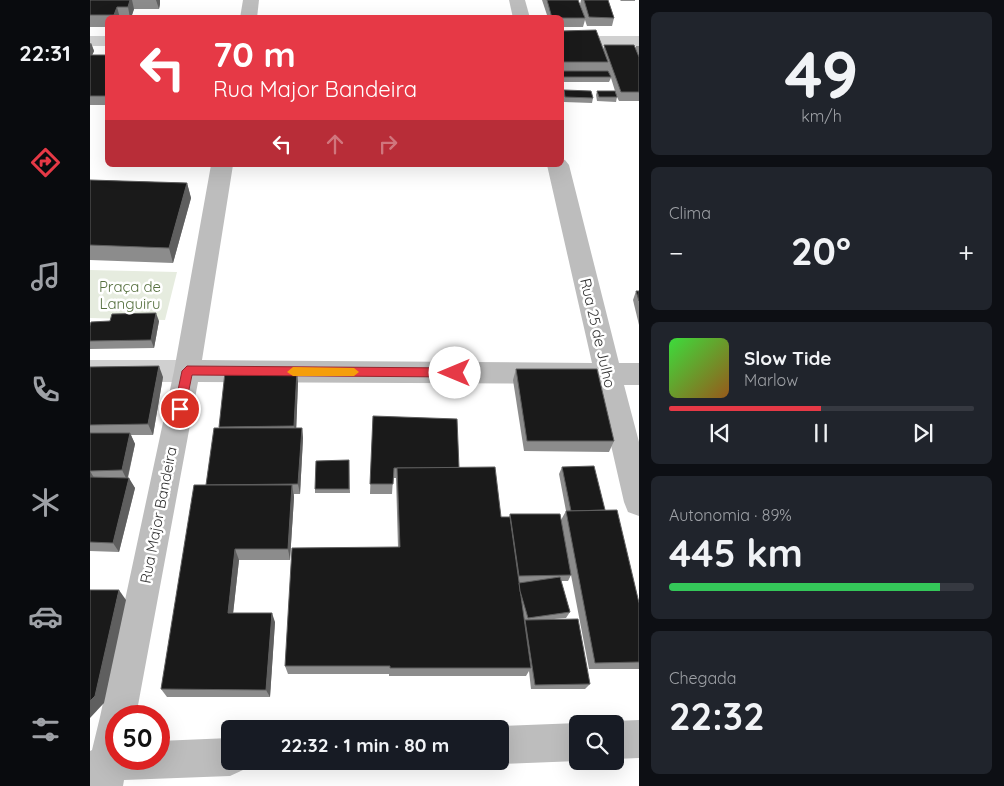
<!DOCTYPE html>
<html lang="pt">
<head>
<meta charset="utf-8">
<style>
	:root { --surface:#171b24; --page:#20242c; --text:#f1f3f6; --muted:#9ea1a6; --line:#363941; --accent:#e63946 }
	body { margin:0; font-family:Quicksand,sans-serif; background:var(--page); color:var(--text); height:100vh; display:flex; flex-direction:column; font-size:19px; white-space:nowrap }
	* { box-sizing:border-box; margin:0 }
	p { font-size:16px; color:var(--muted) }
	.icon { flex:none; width:28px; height:28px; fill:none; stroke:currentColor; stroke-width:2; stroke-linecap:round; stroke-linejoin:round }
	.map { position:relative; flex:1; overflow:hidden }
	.sheet { display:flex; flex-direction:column; gap:12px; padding:12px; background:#0d0f14; width:365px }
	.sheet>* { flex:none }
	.guide { position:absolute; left:15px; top:15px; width:459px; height:152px; border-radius:8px; box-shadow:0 5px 20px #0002; background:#e63946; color:#fff; overflow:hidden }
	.controls { position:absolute; left:479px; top:715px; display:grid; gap:10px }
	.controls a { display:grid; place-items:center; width:55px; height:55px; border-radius:8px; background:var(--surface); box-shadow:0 5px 20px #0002; font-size:25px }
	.speed { position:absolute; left:15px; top:705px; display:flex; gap:10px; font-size:25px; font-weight:700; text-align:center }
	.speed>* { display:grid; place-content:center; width:65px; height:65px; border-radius:50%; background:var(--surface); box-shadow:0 5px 20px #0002; line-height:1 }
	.speed .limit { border:8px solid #d22; background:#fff; color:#111 }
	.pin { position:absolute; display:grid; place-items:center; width:42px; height:42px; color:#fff; margin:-21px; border:2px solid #fff; border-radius:50%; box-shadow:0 1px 5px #0007 }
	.me { position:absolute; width:55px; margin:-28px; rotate:270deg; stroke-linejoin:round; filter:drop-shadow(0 0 4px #0008) }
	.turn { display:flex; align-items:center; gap:18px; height:105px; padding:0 25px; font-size:22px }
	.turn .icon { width:65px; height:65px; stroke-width:2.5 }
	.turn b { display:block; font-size:35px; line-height:42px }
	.lanes { display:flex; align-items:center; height:48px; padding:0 25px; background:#0003; justify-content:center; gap:25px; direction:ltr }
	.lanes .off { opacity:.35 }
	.big { font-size:38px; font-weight:800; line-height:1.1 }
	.sheet .card { flex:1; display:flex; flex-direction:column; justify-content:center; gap:8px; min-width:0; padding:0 18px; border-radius:8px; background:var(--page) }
	.sheet .dial { align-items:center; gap:0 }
	.dial b { font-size:65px; line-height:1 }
	.song { display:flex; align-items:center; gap:15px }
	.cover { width:60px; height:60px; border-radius:8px; background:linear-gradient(135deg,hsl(120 70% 55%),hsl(30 70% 35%)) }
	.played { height:5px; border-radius:2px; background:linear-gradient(90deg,var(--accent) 50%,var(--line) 50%) }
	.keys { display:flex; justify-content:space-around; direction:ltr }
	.heat { display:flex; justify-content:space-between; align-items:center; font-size:28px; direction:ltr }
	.charge { height:8px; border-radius:4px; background:linear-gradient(90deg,#34c759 89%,var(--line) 0) }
	.trip { position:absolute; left:131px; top:720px; width:288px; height:50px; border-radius:8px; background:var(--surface); box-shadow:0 5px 20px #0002; font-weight:800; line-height:50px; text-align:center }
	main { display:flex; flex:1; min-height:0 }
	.menu { display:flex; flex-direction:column; width:90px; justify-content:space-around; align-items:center; background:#090b0e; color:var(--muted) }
	.menu .icon { width:35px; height:35px }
	.menu .selected { color:var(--accent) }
	.menu b { font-size:22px; color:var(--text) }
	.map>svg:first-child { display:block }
	.green { fill:#e6ecdf }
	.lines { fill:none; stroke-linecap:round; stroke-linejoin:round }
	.minor { fill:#d0d0d0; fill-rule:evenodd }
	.secondary { fill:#bdbdbd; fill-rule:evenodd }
	.wall { fill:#8c8c8c }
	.shaded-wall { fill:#5f5f5f }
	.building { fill:#1a1a1a; stroke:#5f5f5f }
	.route { fill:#e63946; stroke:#96252e }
	.slow { fill:#f59e0b }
	.labels { text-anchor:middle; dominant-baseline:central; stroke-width:5; stroke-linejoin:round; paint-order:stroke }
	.park-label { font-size:15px; fill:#56703f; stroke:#fff }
	.street-label { font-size:15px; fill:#333; stroke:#fff }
</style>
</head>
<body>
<main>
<nav class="menu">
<b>22:31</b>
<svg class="icon selected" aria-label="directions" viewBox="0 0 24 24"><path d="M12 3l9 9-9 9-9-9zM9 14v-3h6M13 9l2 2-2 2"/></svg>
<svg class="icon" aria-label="music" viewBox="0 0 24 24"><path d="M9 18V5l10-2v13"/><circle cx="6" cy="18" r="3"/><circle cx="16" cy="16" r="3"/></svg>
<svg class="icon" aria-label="phone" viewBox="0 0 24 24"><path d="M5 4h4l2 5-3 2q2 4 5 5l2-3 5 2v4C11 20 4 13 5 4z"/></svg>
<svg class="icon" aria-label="climate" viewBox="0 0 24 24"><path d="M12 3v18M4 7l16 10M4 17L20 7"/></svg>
<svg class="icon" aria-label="car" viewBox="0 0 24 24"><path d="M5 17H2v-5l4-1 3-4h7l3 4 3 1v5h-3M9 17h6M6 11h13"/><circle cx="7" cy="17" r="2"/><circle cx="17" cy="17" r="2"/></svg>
<svg class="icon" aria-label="filters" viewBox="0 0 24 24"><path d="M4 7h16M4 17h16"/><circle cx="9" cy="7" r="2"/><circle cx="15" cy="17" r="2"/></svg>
</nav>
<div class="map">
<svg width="549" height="786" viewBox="0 0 549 786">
	<rect width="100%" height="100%" fill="#fff"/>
	<polygon class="green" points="0,270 87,272 75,320 0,318"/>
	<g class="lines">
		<g class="minor">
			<rect x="0" y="36" width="18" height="10"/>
			<rect x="471" y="36" width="78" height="10"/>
			<polygon points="0,360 97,360 107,363 110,371 107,379 97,382 0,382"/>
		</g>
		<g class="secondary">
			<polygon points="153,0 169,0 167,18 150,18"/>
			<polygon points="419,0 435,0 440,18 423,18"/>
			<polygon points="471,159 475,160 479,165 529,363 549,363 549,385 534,385 549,442 549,516 538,512 534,502 507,384 108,382 46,716 26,716 26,759 69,759 69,741 140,738 140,761 157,761 153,770 140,776 34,780 33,786 0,786 0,751 2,750 10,717 84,371 121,165 143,165 112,360 502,363 457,165 471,165"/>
			<polygon points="549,720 549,758 525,759 525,724 519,724 525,721"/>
			<polygon points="488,723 488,761 410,764 404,761 410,761 410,729 404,729 410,726"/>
		</g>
	</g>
	<g class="wall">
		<polygon points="0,0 70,0 70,4 69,9 44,9 41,18 18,18 18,27 0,27"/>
		<polygon points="452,0 488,0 492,10 490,4 491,0 518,0 524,18 522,26 497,26 495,20 493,27 471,27 471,18 458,18"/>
		<polygon points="530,0 545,0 545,1 531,1"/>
		<polygon points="471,31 513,50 514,45 545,49 546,46 549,46 549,101 529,101 526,95 527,97 526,102 507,101 506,95 507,91 525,91 521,78 519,82 471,82"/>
		<polygon points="0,43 1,43 4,51 2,55 18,55 18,105 0,105"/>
		<polygon points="474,90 503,98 502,103 474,102 473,94"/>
		<polygon points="0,180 97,183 101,198 83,263 0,260"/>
		<polygon points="546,291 549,291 549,325 543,300"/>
		<polygon points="69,321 64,348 0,349 0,326"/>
		<polygon points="0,367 73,377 63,435 41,435 45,444 38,478 45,488 29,552 0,551"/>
		<polygon points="426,369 524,441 519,452 434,451 423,380"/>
		<polygon points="208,382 206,428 212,428 213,438 210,494 204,494 204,497 200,560 149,560 143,613 185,622 180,697 77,697 71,689 129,427"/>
		<polygon points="283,416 369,468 411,517 419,517 420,514 471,520 476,511 469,474 472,467 515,510 549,603 549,669 499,669 481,575 478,581 471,581 480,612 476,618 464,619 500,684 495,689 441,689 439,671 436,676 299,676 299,674 198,674 195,666 308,547 306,478 303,478 302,494 280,494"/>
		<polygon points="259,460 260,493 225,493 225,489"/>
	</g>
	<g class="shaded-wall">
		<polygon points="40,0 42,0 44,9 41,18 40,18 38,7"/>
		<polygon points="66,0 70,0 70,4 69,9"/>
		<polygon points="27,7 30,18 25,18 24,15"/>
		<polygon points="1,43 4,51 0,60 0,45"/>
		<polygon points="97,183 101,198 83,263 79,248"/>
		<polygon points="66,313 69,321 64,348 61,340"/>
		<polygon points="69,366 73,377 63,435 58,424"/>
		<polygon points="207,370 208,382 206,436 204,426"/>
		<polygon points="212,428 213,438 210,494 208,484"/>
		<polygon points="40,433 45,444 37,480 32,470"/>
		<polygon points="0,471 6,481 0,480"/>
		<polygon points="39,478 45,488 29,552 23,543"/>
		<polygon points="202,485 204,497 200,560 198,549"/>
		<polygon points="145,549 149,560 142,623 138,613"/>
		<polygon points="29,590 36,600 14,703 0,718 0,701"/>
		<polygon points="182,613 185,622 180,697 176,690"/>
	</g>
	<g class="building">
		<polygon points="0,0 40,0 38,7 27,7 24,15 0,15"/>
		<polygon points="457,0 488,0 495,18 462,18"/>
		<polygon points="494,0 518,0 524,18 499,17"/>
		<polygon points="506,30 518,62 471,62 471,31"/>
		<polygon points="514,45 544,45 549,57 549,92 531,92"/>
		<polygon points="0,55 18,55 18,89 16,93 16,96 0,96"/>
		<polygon points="471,71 518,71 521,77 471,77"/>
		<polygon points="474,90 501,91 503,98 475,97"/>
		<polygon points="507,91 525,91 527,97 509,97"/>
		<polygon points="0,180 97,183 79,248 0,245"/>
		<polygon points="546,291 549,291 549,301"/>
		<polygon points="66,313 61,340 0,341 0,326 1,322 20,321 22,314"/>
		<polygon points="69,366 58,424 0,425 0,367"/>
		<polygon points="426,369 507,369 524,441 437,441"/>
		<polygon points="207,370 204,426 129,427 135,372"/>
		<polygon points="283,416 367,419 369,468 304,468 303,484 280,484"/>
		<polygon points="124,428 212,428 208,484 116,485"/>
		<polygon points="0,433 40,433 32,470 0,471"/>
		<polygon points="259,460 259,489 225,489 226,461"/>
		<polygon points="504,466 515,510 481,511 472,467"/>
		<polygon points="405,467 411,517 420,517 441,668 300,668 300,666 195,666 202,548 310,547 307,468"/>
		<polygon points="0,477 39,478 23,543 0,542"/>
		<polygon points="104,485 202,485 198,549 145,549 138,613 182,613 176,690 71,689"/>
		<polygon points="527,510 549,603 549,662 505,663 476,511"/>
		<polygon points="420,514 470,514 481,575 429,576"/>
		<polygon points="470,577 480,612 438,618 430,591 429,583"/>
		<polygon points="0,590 29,590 5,696 0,701"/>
		<polygon points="488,619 500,684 445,685 435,620"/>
	</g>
	<polygon class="route" points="97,366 365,368 371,373 365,377 102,375 95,409 94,413 85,413 84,409 92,371"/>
	<polygon class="slow" points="203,367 264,368 269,372 264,376 203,376 197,372"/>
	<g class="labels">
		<g class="park-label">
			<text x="40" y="286">Praça de<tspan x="40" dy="17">Languiru</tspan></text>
		</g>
		<g class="street-label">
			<text transform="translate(508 333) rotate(77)">Rua 25 de Julho</text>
			<text transform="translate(68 515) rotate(-79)">Rua Major Bandeira</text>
		</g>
	</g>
</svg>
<div class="controls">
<a><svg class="icon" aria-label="search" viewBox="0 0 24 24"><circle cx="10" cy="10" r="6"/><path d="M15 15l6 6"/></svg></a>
</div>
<div class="speed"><div class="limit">50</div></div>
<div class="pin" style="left:90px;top:409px;background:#d93025"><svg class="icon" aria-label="arrive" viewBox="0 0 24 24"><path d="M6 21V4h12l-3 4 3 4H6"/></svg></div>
<svg class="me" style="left:365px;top:373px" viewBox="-20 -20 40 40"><circle r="19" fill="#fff"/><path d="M0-13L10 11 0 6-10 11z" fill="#e63946"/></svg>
<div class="trip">22:32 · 1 min · 80 m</div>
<div class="guide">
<div class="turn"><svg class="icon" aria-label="left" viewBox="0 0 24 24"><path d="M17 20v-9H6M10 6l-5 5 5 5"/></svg><div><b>70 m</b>Rua Major Bandeira</div></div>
<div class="lanes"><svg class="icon" aria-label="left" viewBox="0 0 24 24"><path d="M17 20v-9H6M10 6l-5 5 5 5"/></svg><svg class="icon off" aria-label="ahead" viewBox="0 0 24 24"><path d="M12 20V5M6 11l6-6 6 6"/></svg><svg class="icon off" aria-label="right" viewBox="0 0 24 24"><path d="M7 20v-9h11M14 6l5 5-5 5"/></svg></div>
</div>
</div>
<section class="sheet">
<div class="card dial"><b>49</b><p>km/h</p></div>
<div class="card"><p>Clima</p>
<div class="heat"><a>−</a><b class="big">20°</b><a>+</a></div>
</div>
<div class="card">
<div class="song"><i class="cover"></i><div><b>Slow Tide</b><p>Marlow</p></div></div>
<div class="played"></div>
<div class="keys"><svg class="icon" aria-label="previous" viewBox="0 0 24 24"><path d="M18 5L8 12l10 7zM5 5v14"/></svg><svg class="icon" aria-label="pause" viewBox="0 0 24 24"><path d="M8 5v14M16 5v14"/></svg><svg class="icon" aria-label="next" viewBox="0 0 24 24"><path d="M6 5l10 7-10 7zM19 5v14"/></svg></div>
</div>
<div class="card"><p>Autonomia · 89%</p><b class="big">445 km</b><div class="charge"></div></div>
<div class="card"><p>Chegada</p><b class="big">22:32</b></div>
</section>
</main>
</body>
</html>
